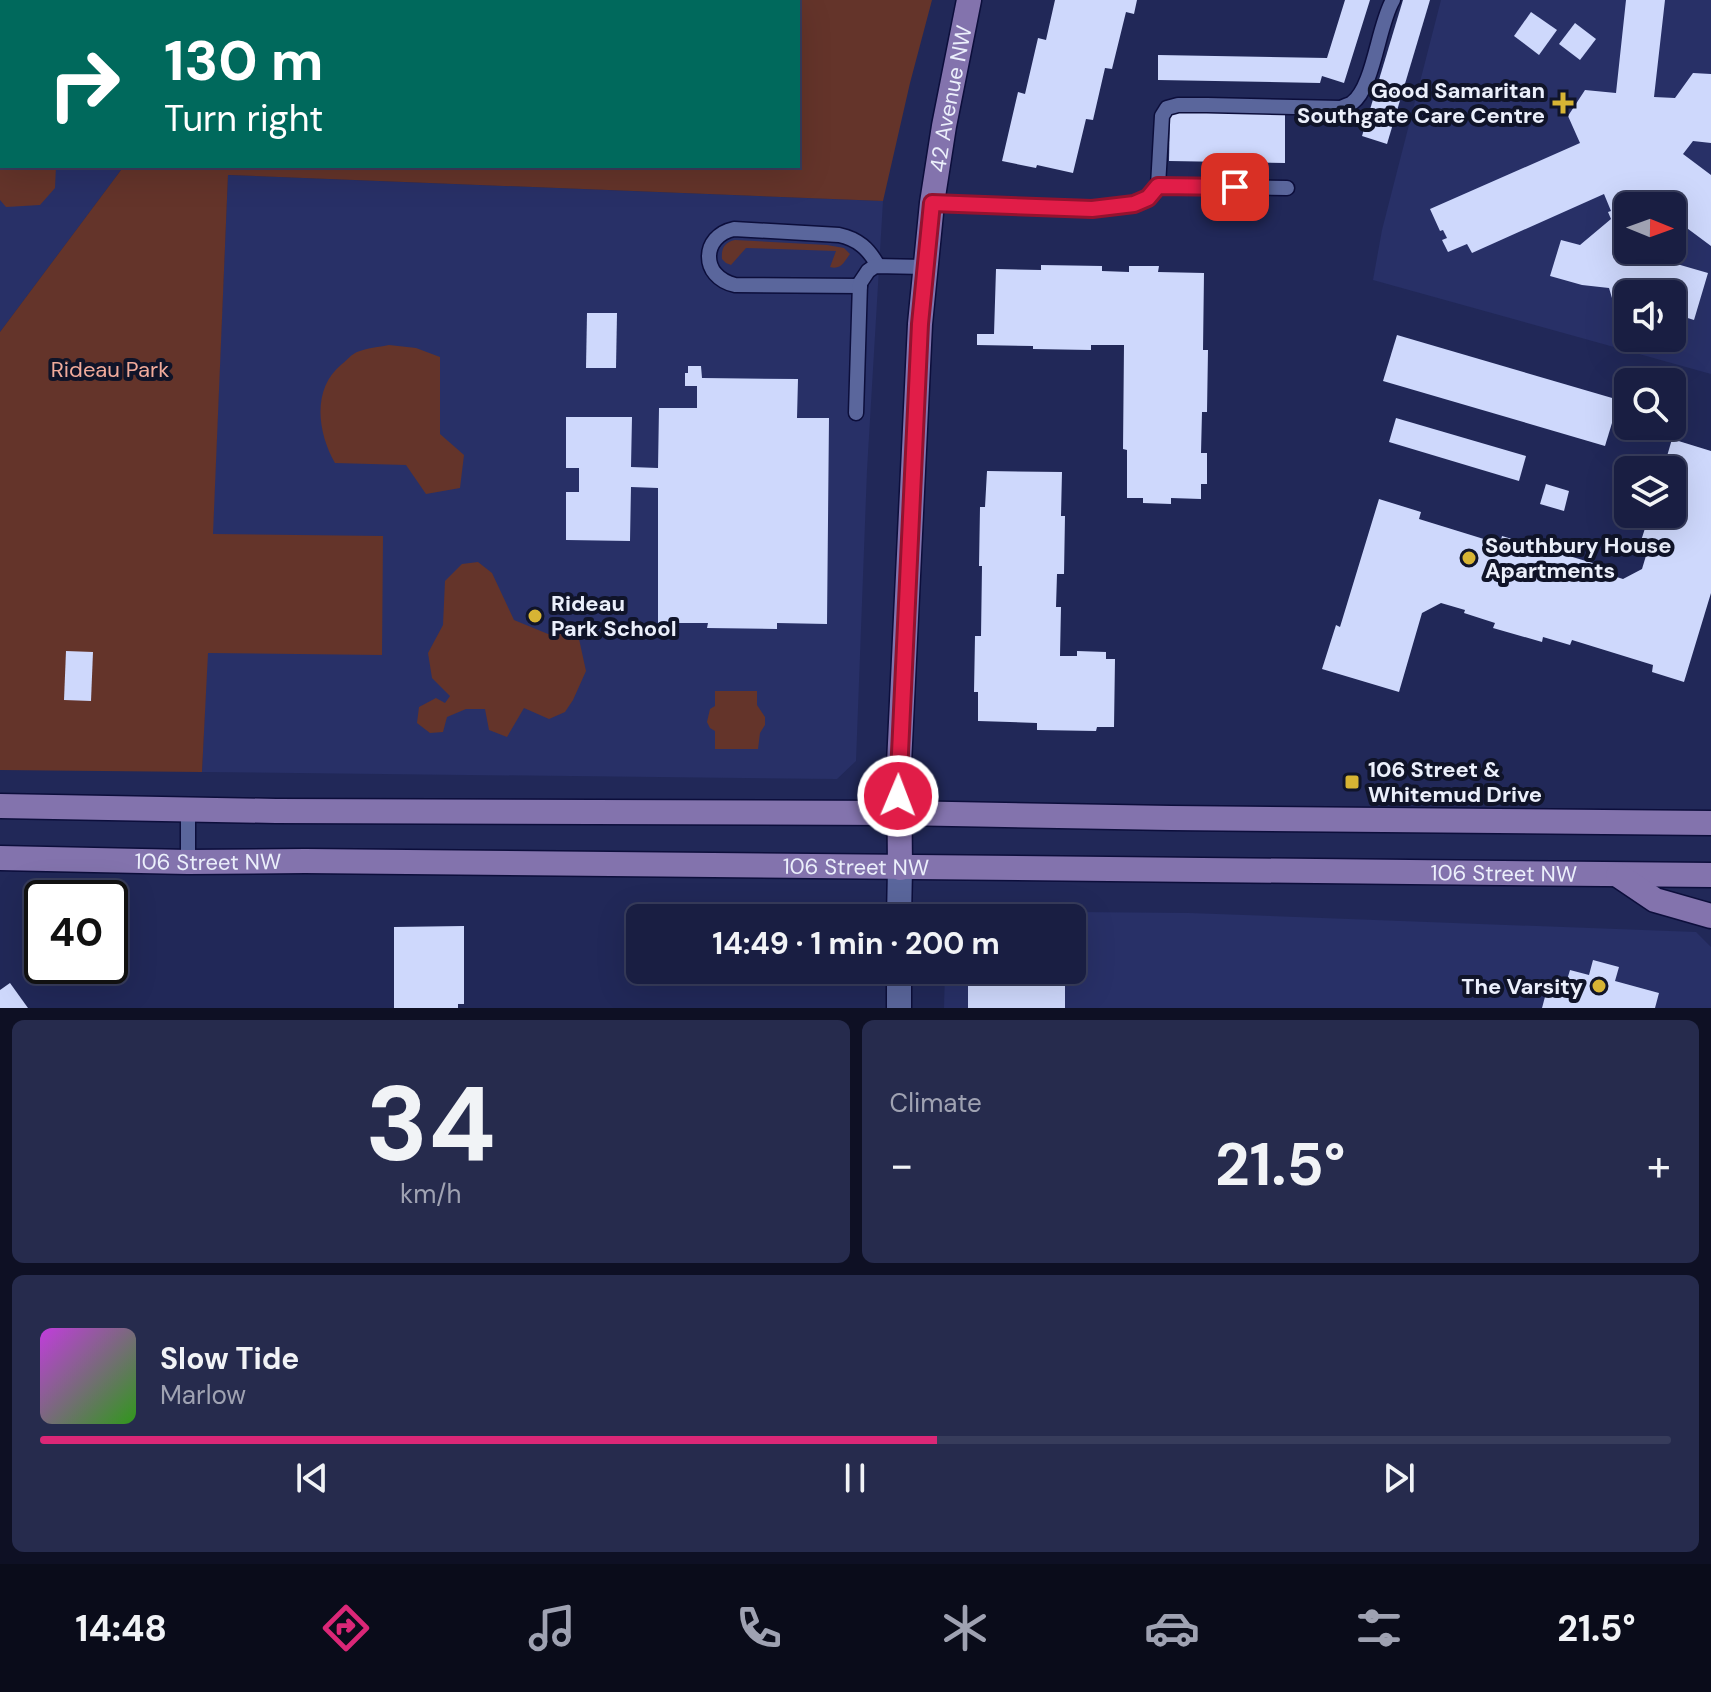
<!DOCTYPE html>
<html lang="en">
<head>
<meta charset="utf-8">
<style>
	:root { --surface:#191e42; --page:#262b4d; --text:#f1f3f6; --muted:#9fa2b2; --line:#373c5b; --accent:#db2777 }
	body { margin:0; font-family:"DM Sans",sans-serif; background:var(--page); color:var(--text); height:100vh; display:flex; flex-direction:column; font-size:30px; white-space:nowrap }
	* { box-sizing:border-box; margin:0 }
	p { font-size:26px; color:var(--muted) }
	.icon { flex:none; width:44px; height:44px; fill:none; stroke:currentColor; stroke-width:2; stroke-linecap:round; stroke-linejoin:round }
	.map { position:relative; height:1008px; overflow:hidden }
	.sheet { display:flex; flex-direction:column; gap:12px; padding:12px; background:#0e1024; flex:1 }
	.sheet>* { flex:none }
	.banner { position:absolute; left:0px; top:0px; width:800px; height:168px; box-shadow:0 8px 32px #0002,0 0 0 2px var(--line); background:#00695c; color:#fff; overflow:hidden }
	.needle { width:52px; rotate:91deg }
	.controls { position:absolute; left:1614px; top:192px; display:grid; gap:16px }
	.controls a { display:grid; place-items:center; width:72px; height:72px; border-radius:12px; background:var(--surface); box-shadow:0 8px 32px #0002,0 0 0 2px var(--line); font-size:40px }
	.speed { position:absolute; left:24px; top:880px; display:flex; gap:16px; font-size:40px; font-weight:700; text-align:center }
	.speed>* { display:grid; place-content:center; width:104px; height:104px; border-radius:50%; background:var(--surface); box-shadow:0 8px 32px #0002,0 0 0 2px var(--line); line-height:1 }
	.speed .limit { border:4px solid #111; border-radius:12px; background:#fff; color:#111 }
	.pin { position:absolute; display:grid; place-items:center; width:68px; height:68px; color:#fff; margin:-34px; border-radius:16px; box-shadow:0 4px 12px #0006 }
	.me { position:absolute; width:88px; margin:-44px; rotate:1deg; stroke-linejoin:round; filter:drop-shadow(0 0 6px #0008) }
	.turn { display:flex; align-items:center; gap:28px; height:168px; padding:0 32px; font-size:36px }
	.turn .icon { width:104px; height:104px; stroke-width:2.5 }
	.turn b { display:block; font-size:56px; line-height:68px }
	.big { font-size:60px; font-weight:700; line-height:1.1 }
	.sheet .card { flex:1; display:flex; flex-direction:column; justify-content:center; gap:12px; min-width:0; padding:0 28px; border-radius:12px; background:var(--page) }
	.sheet .dial { align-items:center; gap:0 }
	.dial b { font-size:104px; line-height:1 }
	.song { display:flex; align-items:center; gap:24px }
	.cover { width:96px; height:96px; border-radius:12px; background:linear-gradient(135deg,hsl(290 70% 55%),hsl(110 70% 35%)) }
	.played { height:8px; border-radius:4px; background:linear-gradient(90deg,var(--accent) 55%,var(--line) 55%) }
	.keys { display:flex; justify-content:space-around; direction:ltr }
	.heat { display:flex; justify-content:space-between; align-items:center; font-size:44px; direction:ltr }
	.sheet .tiles { flex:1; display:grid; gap:12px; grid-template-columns:1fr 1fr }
	.card:last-child { grid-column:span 2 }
	.trip { position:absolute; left:626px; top:904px; width:460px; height:80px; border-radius:12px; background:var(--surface); box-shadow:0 8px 32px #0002,0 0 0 2px var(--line); font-weight:700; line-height:80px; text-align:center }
	.menu { display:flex; height:128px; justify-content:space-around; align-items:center; background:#0a0c1a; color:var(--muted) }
	.menu .icon { width:56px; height:56px }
	.menu .active { color:var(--accent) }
	.menu b { font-size:36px; color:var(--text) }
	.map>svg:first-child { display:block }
	.built { fill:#283067; fill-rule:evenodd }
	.green { fill:#64342a }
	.building { fill:#ced8fc }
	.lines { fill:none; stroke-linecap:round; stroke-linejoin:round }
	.lane-casing { stroke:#0c0e3b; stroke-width:17 }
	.street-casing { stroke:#0c0e3b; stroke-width:27 }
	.secondary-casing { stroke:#0c0e3b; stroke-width:27 }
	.lane { stroke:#5a669c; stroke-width:14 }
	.street { stroke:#5a669c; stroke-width:24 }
	.secondary { stroke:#8373ad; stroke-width:24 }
	.route-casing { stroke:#92132f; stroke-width:20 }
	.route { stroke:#e11d48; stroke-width:14 }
	.poi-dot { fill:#d7b434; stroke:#101429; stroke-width:3 }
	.labels { text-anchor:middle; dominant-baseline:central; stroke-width:8; stroke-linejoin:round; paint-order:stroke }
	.poi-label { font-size:22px; font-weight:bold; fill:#ebeffb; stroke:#101429; text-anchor:start }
	.street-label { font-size:22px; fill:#ebeffb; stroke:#101429 }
	.park-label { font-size:22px; fill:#f1ab9b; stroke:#101429 }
</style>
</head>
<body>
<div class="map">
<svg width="1711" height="1008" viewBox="0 0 1711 1008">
	<rect width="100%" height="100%" fill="#212858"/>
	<g class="built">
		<polygon points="0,0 140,0 140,2 2,2 2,166 124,166 0,332"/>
		<path d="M1441 0H1711V374L1373 280 1382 230ZM1628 206H1672V250H1628ZM1628 294H1672V338H1628Z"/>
		<polygon points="228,175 883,201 867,470 856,761 837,779 202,772"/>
		<polygon points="961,911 1189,913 1696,932 1711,947 1711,1008 944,1008 945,970 1072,970 1072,918 956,918"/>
	</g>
	<g class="green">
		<polygon points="140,0 932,0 910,83 883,201 228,175 213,534 383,536 382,655 208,653 202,772 0,770 0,332 124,166 798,166 798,2 140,2"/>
		<polygon points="0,40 2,40 2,166 56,166 55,188 40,205 6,207 0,200"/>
		<path d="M735 240 827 245 844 248 850 254C844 262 841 270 830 267L836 251 746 248 731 265 726 263 722 259C721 248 725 242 735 240Z"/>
		<path d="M389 345 416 348 440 357V434L464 455 460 488 426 494 406 465 335 463C318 433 311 389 342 364 347 360 352 354 357 352 367 348 379 347 389 345Z"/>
		<polygon points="478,562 492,573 514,620 548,634 565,631 579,639 586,671 573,700 565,712 549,719 524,708 507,737 489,730 485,709 466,709 447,717 443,732 430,733 417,723 419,707 436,698 445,703 450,696 432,678 428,653 443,625 445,581 462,564"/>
		<polygon points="715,691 757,691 757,705 765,717 765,725 760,733 758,749 715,749 715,731 710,728 707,722 710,709 715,706"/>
	</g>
	<g class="building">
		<polygon points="1055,0 1137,0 1134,14 1126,12 1112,69 1105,68 1093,120 1086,119 1073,173 1037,165 1036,168 1002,161 1018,92 1025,94 1038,38 1046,40"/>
		<polygon points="1345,0 1370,0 1344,83 1322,76 1320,83 1158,80 1158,55 1327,58"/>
		<polygon points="1403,0 1430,0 1387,144 1362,136"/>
		<polygon points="1626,0 1665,0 1654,97 1675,98 1693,73 1711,74 1711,143 1693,141 1683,154 1711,175 1711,246 1672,217 1672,206 1628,206 1628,250 1661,250 1670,262 1708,273 1694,320 1672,313 1672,294 1655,294 1655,292 1633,290 1632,294 1628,294 1628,300 1621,302 1612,298 1609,288 1582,285 1550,276 1561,240 1580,245 1611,219 1608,212 1611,211 1604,194 1472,253 1467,244 1448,252 1442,240 1447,238 1443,230 1440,231 1430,209 1580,143 1568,116 1585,90 1616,93"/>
		<polygon points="1531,12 1557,30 1539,55 1514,36"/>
		<polygon points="1575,23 1596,39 1580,60 1559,44"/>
		<polygon points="1170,112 1285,114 1285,163 1169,161"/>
		<polygon points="1041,265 1102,266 1102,271 1129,272 1129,266 1159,266 1158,272 1204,273 1203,350 1208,350 1207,412 1202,412 1201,453 1207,453 1207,484 1201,484 1201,499 1171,498 1171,504 1143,503 1143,498 1127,498 1127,450 1123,449 1124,345 1091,345 1091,350 1033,349 1033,346 977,345 977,334 994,334 996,269 1041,270"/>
		<polygon points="587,313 617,313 616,368 586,368"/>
		<polygon points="1397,335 1619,400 1605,446 1383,381"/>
		<polygon points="688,366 701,366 702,378 798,379 797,418 829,418 827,624 777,623 777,629 707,628 708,623 658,623 658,488 631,487 630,541 566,540 566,492 579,492 579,468 566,468 566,417 632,417 631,467 658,468 659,408 697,408 697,386 685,386 685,373 688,373"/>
		<polygon points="1396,418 1526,456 1519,481 1389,442"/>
		<polygon points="1672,439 1711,451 1711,593 1684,682 1652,672 1653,665 1572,640 1570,645 1543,637 1542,642 1493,628 1495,623 1464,613 1465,610 1441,603 1422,613 1399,692 1322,669 1336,625 1340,627 1379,499 1421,512 1419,519 1500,544 1502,536 1606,567 1604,573 1623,579 1642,569 1648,549 1639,547 1648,519 1642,518 1643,514 1672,514 1672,470 1663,470"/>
		<polygon points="987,471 1062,472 1061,516 1065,516 1064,574 1057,574 1056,607 1061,607 1060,656 1077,656 1077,651 1106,652 1106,659 1115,659 1114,727 1097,727 1096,731 1037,730 1037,723 978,721 978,692 974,692 975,636 981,636 982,566 979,566 980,507 985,507"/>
		<polygon points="1546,484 1569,491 1564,511 1540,504"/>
		<polygon points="66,651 93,652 91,701 64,700"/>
		<polygon points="464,926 464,1004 458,1004 458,1008 394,1008 394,927"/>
		<polygon points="1593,960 1619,967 1615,981 1659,993 1655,1008 1542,1008 1546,993 1554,996 1556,991 1563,993 1570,970 1589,975"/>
		<rect x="968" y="970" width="97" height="38"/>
		<polygon points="10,983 28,1008 0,1008 0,990"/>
	</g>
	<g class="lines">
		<g class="lane-casing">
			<g id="lane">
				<polyline points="1158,186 1287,188"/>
				<path d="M932 203 1092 209 1134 204 1148 198 1158 186 1162 116 1167 108 1178 105H1207L1341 108C1344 106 1349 105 1352 103 1374 87 1378 25 1393 0"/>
				<path d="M860 286 735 285C700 277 701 236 734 229L839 235C858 239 869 249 878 266"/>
				<polyline points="856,413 860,283 868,271 875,266 925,267"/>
				<polyline points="188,809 188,862"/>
			</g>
		</g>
		<g class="street-casing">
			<g id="street">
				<polyline points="899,918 900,868"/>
				<polyline points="899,1008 899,970"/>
			</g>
		</g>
		<g class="secondary-casing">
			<g id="secondary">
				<polyline points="0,806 276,811 899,813 1171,818 1711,823"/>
				<path id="s1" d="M0 858 188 862 305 861 1711 875"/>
				<path id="s2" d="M900 868 899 764 920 324 932 203 944 126 969 0"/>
				<polyline points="1618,875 1655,900 1711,916"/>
			</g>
		</g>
		<use href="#lane" class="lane"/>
		<use href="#street" class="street"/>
		<use href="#secondary" class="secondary"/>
	</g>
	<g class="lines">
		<g class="route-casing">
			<polyline id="route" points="898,796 920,324 932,203 1092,209 1134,204 1148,198 1158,186 1235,187"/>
		</g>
		<use href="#route" class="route"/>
	</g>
	<g class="poi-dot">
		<path d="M1559 91h8v8h8v8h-8v8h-8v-8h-8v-8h8z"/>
		<circle cx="1469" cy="558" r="8"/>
		<circle cx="535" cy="616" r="8"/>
		<rect x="1344" y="774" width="16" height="16" rx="4"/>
		<circle cx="1599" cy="986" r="8"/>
	</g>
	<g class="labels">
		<g class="poi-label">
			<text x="1545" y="90" text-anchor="end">Good Samaritan<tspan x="1545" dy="25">Southgate Care Centre</tspan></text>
			<text x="1485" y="545">Southbury House<tspan x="1485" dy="25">Apartments</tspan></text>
			<text x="551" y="603">Rideau<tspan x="551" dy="25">Park School</tspan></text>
			<text x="1368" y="769">106 Street &amp;<tspan x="1368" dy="25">Whitemud Drive</tspan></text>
			<text x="1583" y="986" text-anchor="end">The Varsity</text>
		</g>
		<g class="street-label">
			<text stroke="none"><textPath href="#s2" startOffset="772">42 Avenue NW</textPath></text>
			<text stroke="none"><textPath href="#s1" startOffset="208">106 Street NW</textPath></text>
			<text stroke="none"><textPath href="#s1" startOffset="856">106 Street NW</textPath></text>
			<text stroke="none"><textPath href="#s1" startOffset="1504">106 Street NW</textPath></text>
		</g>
		<g class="park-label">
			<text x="110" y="369">Rideau Park</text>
		</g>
	</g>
</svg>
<div class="controls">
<a><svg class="needle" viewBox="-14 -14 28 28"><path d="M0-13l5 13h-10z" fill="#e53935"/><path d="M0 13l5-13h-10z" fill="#9fa2b2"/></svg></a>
<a><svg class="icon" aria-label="sound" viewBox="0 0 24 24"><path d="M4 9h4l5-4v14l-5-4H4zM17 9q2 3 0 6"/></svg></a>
<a><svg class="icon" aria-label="search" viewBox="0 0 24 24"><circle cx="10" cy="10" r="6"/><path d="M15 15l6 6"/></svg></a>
<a><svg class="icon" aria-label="layers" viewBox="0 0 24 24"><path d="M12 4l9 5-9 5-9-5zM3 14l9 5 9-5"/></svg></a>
</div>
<div class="speed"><div class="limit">40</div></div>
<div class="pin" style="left:1235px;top:187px;background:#d93025"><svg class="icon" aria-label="arrive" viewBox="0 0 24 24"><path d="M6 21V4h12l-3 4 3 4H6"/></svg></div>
<svg class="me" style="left:898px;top:796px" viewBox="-20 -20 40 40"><circle r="17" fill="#e11d48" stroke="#fff" stroke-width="3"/><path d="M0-11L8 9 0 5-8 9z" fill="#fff"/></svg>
<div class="trip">14:49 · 1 min · 200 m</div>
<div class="banner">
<div class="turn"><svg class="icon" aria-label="right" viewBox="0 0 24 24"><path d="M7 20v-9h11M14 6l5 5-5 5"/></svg><div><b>130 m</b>Turn right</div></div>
</div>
</div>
<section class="sheet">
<div class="tiles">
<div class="card dial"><b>34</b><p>km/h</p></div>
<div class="card"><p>Climate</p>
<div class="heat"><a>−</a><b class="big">21.5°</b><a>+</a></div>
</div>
<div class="card">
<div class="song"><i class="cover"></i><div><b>Slow Tide</b><p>Marlow</p></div></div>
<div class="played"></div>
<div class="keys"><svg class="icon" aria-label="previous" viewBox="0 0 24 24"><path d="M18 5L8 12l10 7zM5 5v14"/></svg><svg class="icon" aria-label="pause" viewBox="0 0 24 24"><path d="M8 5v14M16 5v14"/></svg><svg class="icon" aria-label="next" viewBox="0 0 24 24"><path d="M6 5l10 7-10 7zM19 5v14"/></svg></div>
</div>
</div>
</section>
<nav class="menu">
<b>14:48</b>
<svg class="icon active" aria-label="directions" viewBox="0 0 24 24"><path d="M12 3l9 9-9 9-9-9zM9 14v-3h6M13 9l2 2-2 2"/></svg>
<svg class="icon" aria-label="music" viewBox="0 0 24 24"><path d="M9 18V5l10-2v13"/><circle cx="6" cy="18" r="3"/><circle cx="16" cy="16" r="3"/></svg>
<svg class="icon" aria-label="phone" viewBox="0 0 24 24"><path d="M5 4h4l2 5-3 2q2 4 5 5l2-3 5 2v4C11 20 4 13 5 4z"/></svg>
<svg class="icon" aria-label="climate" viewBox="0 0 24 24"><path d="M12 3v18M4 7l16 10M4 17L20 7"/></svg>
<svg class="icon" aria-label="car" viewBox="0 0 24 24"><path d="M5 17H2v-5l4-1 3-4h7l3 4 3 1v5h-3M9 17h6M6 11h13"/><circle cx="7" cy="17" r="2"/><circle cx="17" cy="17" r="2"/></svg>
<svg class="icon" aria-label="filters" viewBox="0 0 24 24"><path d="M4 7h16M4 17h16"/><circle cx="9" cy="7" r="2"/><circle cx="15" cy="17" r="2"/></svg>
<b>21.5°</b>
</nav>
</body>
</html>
